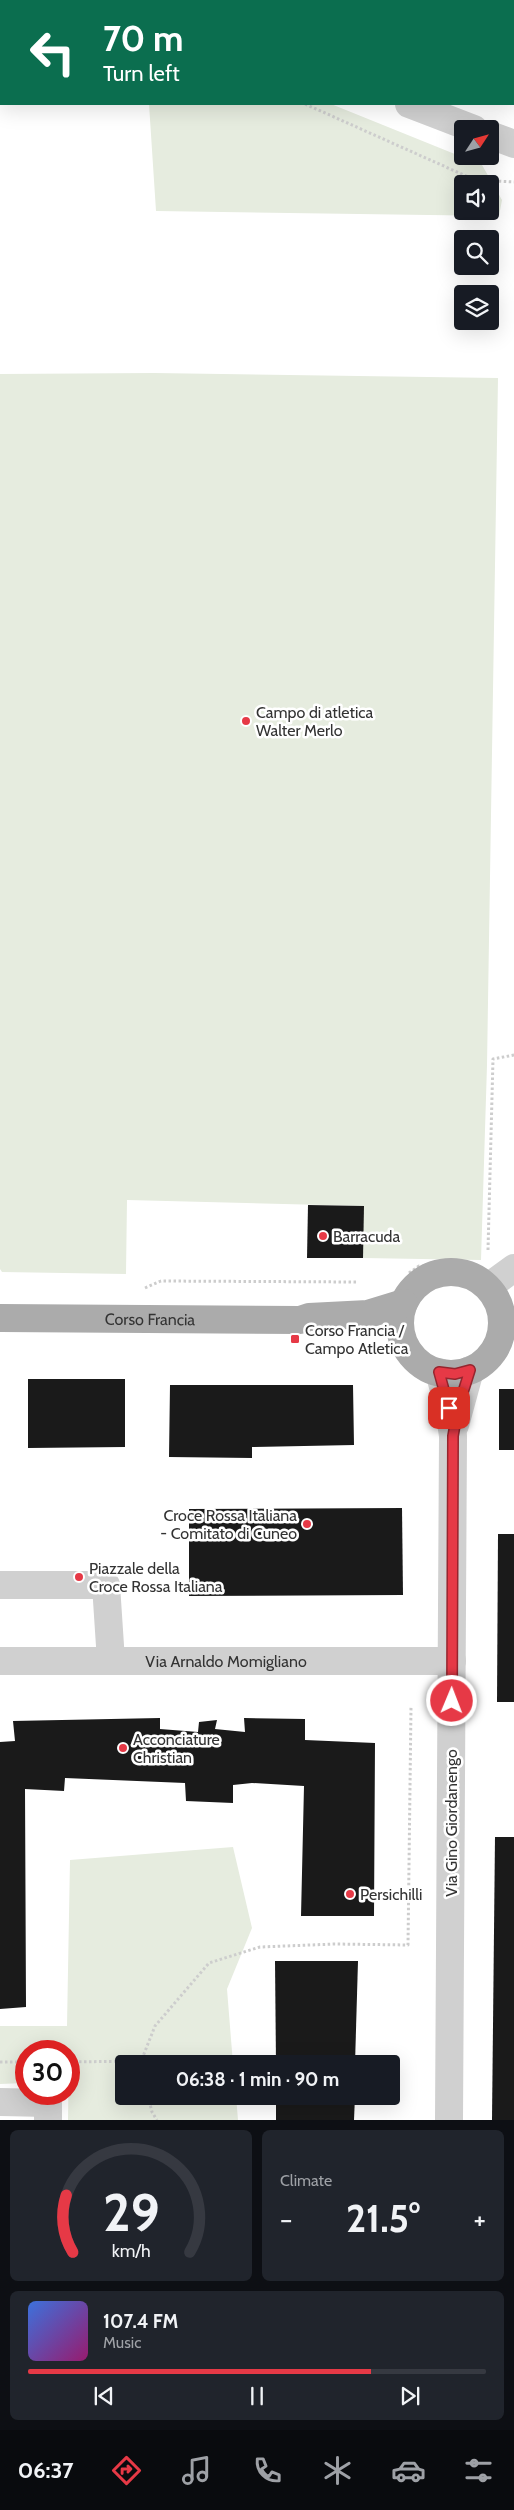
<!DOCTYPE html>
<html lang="en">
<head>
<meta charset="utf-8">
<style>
	:root { --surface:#171b24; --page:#20242c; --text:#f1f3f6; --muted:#9ea1a6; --line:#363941; --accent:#e63946 }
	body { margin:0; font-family:Cabin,sans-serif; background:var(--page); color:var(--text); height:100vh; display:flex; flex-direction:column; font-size:19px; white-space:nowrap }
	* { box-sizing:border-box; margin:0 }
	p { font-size:16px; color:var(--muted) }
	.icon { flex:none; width:28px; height:28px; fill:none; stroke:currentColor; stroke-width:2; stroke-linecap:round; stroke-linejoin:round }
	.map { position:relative; height:2120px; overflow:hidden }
	.drawer { display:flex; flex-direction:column; gap:10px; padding:10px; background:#0d0f14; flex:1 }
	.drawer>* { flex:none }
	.banner { position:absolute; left:0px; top:0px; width:515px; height:105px; box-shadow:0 5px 20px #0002; background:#0b6e4f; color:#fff; overflow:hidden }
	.needle { width:32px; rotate:54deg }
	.fabs { position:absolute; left:454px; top:120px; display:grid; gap:10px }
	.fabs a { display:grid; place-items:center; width:45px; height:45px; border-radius:5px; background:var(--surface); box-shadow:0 5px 20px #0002; font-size:25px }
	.speed { position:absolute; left:15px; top:2040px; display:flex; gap:10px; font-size:25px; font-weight:700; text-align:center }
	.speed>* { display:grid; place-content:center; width:65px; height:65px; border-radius:50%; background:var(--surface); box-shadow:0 5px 20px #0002; line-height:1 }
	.speed .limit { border:8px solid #d22; background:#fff; color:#111 }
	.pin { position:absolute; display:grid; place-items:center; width:42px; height:42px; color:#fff; margin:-21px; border-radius:10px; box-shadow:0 2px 8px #0006 }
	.me { position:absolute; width:55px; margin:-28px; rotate:1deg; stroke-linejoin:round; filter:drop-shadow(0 0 4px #0008) }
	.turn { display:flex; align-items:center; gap:18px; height:105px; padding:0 20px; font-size:22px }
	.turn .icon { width:65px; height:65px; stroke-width:2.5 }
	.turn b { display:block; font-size:35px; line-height:42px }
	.big { font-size:38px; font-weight:700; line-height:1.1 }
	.drawer .card { flex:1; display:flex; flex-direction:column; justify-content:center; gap:8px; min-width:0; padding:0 18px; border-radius:8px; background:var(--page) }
	.drawer .dial { align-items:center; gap:0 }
	.dial svg { height:130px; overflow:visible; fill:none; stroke:var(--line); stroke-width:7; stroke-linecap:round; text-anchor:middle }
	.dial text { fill:var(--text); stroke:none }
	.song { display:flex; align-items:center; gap:15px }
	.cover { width:60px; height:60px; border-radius:8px; background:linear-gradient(135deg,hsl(220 70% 55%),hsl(320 70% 35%)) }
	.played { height:5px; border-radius:2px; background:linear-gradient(90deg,var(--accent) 75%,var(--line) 75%) }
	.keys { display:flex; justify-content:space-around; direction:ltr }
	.heat { display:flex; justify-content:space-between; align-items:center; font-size:28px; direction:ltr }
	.drawer .tiles { flex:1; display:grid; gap:10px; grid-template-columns:1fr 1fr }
	.card:last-child { grid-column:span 2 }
	.trip { position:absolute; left:115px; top:2055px; width:285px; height:50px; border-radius:5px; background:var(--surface); box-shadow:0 5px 20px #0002; font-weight:700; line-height:50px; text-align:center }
	.dock { display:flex; height:80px; justify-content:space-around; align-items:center; background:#090b0e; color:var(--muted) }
	.dock .icon { width:35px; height:35px }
	.dock .on { color:var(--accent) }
	.dock b { font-size:22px; color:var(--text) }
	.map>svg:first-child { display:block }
	.green { fill:#e6ecdf; fill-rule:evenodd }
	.building { fill:#1a1a1a }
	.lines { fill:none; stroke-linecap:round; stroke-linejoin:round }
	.path { stroke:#cdcdcd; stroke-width:3; stroke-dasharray:2.5 2.5; stroke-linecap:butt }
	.minor { stroke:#d0d0d0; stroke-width:28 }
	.major { stroke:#ababab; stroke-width:28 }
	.route-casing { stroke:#96252e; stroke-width:12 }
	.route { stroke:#e63946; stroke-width:9 }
	.poi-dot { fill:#e63946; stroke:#fff; stroke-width:2 }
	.labels { text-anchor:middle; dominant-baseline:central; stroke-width:5; stroke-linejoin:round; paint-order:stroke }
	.poi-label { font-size:16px; fill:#333; stroke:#fff; text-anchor:start }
	.street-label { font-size:16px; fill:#333; stroke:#fff }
</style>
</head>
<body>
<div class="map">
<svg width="514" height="2120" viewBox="0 0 514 2120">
	<rect width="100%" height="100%" fill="#fff"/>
	<g class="green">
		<path d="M149 104H331L482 165 502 200 499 216 156 211ZM462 184H490V211H462Z"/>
		<polygon points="154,373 498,378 487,1065 481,1260 363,1258 363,1206 127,1200 126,1274 2,1272 0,1269 0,374"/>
		<polygon points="233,1847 252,1928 227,1989 233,2064 124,2064 124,2096 236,2096 238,2120 68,2120 69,2051 26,2051 26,2083 0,2084 0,2026 67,2026 70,1860"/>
	</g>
	<g class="building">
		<polygon points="308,1205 364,1206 363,1258 307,1258"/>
		<polygon points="28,1379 125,1379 125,1447 28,1448"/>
		<polygon points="170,1385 353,1385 354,1445 252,1447 252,1458 169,1457"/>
		<rect x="499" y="1389" width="15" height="61"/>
		<polygon points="402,1508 403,1595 189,1596 189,1509"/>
		<polygon points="498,1534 514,1534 514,1702 497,1702"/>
		<polygon points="160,1718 160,1729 198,1732 199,1722 217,1720 215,1729 245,1732 244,1718 305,1719 305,1740 375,1743 374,1916 301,1916 304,1786 252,1783 233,1785 233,1803 186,1801 185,1783 65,1778 64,1791 25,1789 26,2007 0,2009 0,1742 15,1741 13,1721"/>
		<polygon points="495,1837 514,1837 514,2120 492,2120"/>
		<polygon points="275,1961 358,1961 355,2064 276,2064"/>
		<polygon points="276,2096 355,2096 354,2120 276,2120"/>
	</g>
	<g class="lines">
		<g class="path">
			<polyline points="70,0 73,1"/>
			<polyline points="305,104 475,180 514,182"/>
			<polyline points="488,1250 493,1059 514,1055"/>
			<polyline points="409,1273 419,1266 467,1266"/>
			<polyline points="145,1288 161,1281 358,1282"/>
			<polyline points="0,2062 26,2062"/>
			<polyline points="69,2062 139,2061"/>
			<polyline points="140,2064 155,2026 209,1963 260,1947 335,1944 408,1945 411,1706"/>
			<polyline points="148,2096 152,2112 157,2120"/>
		</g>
		<g class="minor">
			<polyline points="140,0 143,1"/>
			<polyline points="409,104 474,129"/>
			<polyline points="490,135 514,144"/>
			<polyline points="488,1287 514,1268"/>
			<polyline points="439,1372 449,1408 453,1436 449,2120"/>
			<polyline points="455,1425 470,1370"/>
			<polyline points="0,1585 106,1585 111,1661"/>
			<path id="s1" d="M0 1661H452"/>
			<polyline points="0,2102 48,2103 48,2120"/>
		</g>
		<g class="major">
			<circle cx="451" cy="1323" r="51"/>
			<path id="s2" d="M0 1318 300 1320 309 1317 368 1314 404 1303"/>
		</g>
	</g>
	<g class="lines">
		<g class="route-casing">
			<polyline id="route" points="449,1408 439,1372 455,1374 470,1370 458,1408 453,1436 452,1701"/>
		</g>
		<use href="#route" class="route"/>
	</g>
	<g class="poi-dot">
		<circle cx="246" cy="721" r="5"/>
		<circle cx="323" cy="1236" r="5"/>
		<rect x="290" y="1334" width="10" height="10" rx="2.5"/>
		<circle cx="307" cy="1524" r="5"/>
		<circle cx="79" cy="1577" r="5"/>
		<circle cx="123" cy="1748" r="5"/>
		<circle cx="350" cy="1894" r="5"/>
	</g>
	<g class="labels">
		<g class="poi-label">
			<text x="256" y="712">Campo di atletica<tspan x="256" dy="18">Walter Merlo</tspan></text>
			<text x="333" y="1236">Barracuda</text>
			<text x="305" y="1330">Corso Francia /<tspan x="305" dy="18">Campo Atletica</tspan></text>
			<text x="297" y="1515" text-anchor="end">Croce Rossa Italiana<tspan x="297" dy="18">- Comitato di Cuneo</tspan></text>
			<text x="89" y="1568">Piazzale della<tspan x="89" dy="18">Croce Rossa Italiana</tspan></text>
			<text x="133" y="1739">Acconciature<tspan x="133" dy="18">Christian</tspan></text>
			<text x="360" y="1894">Persichilli</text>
		</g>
		<g class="street-label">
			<text stroke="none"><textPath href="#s2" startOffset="150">Corso Francia</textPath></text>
			<text stroke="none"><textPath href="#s1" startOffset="226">Via Arnaldo Momigliano</textPath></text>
			<text transform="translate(451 1823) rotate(-90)">Via Gino Giordanengo</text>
		</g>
	</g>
</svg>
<div class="fabs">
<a><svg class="needle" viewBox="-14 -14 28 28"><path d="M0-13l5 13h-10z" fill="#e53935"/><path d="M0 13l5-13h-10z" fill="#9ea1a6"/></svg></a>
<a><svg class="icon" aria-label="sound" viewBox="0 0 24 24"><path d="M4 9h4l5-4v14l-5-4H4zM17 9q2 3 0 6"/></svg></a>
<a><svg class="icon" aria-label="search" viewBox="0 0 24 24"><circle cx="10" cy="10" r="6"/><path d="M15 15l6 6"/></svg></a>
<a><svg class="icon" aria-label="layers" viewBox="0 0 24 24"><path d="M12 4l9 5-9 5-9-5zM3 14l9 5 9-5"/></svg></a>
</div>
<div class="speed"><div class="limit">30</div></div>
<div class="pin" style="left:449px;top:1408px;background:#d93025"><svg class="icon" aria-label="arrive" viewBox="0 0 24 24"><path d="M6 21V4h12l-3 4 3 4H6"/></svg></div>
<svg class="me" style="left:452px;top:1701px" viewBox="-20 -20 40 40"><circle r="17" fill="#e63946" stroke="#fff" stroke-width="3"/><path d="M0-11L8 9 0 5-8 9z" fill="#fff"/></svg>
<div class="trip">06:38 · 1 min · 90 m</div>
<div class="banner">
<div class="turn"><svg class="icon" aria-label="left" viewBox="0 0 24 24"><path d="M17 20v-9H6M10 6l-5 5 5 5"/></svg><div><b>70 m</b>Turn left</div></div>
</div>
</div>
<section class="drawer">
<div class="tiles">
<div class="card dial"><svg viewBox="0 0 100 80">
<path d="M14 69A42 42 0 1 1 86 69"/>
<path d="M14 69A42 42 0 0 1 10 34" stroke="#e63946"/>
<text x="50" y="56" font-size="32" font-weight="700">29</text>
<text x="50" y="72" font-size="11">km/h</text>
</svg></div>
<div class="card"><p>Climate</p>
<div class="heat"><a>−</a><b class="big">21.5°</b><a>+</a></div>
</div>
<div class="card">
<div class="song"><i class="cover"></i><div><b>107.4 FM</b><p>Music</p></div></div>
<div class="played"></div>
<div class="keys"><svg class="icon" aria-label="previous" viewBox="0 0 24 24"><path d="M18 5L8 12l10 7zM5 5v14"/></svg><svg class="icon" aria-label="pause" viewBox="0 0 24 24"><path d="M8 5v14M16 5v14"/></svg><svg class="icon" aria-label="next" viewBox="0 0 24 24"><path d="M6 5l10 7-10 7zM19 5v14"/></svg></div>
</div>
</div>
</section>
<nav class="dock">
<b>06:37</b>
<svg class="icon on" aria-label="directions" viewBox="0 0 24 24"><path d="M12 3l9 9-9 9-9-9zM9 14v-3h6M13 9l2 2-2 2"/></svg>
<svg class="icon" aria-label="music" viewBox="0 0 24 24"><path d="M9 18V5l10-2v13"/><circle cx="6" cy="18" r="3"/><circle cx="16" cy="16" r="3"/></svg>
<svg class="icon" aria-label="phone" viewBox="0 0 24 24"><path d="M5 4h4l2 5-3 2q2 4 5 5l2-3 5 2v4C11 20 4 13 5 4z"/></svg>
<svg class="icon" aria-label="climate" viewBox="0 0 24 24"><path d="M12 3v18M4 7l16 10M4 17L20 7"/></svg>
<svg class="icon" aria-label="car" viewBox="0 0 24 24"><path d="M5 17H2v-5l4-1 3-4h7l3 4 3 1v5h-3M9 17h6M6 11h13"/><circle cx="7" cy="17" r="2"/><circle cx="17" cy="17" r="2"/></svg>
<svg class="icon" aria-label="filters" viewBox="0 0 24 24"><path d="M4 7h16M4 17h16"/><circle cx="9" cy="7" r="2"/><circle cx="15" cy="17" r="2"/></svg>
</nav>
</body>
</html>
